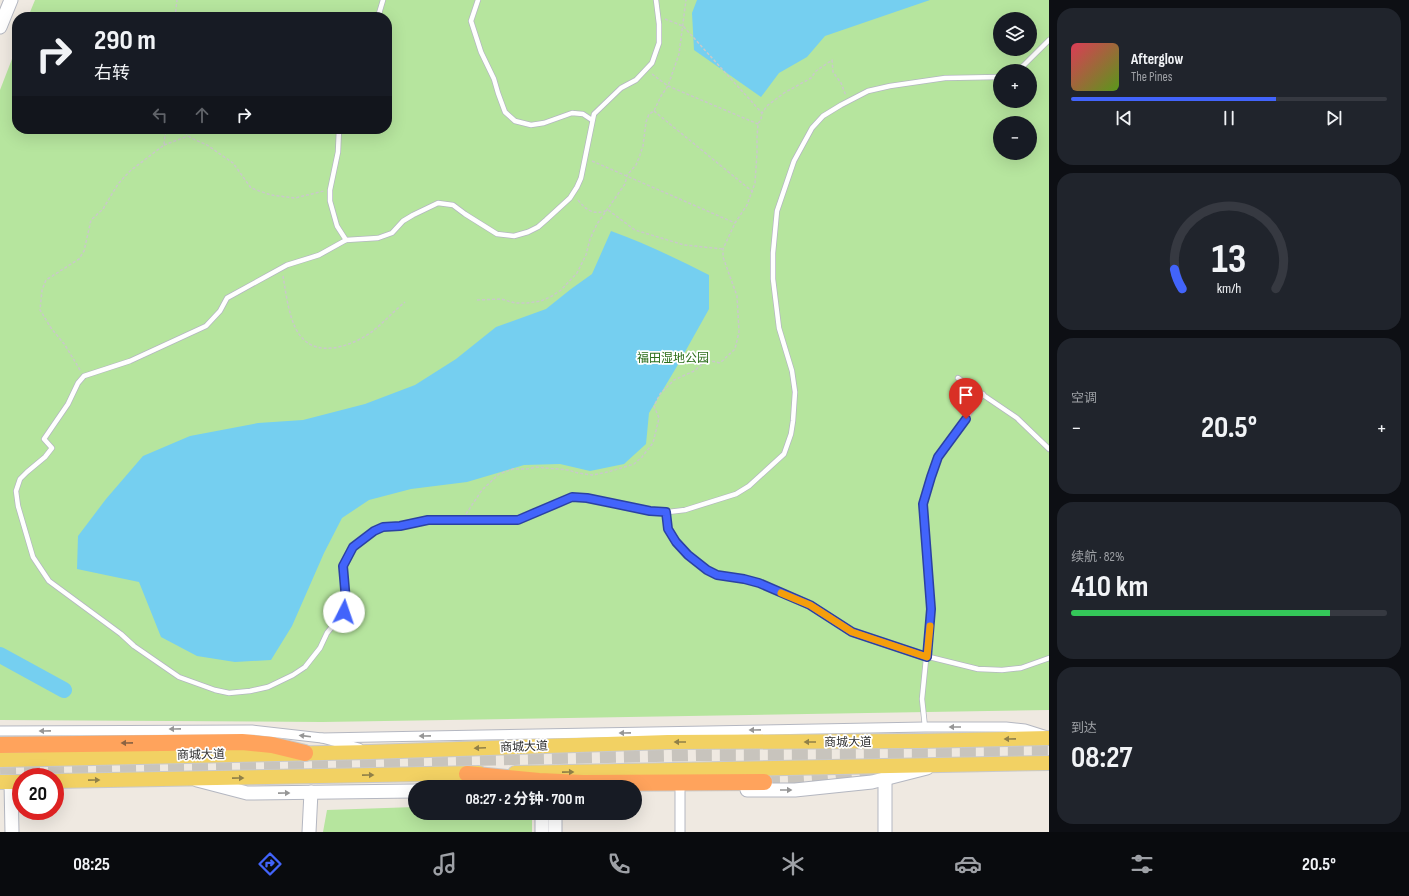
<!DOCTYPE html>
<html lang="zh">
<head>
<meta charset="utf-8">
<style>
	:root { --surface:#171b24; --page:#20242c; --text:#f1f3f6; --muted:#9ea1a6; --line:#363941; --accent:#4264fb }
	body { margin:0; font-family:"Sofia Sans Condensed","Noto Sans SC",sans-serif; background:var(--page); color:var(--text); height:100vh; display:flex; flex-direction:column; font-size:15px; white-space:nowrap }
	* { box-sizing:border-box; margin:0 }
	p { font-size:13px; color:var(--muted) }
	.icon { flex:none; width:22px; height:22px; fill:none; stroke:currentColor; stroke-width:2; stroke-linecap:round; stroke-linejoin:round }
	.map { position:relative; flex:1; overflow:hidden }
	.drawer { display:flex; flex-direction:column; gap:8px; padding:8px; background:#0d0f14; width:360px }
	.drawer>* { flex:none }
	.hud { position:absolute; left:12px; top:12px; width:380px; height:122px; border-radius:16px; box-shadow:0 4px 16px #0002; background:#171b24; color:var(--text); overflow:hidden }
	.fabs { position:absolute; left:993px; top:12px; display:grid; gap:8px }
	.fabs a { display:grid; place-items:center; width:44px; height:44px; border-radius:50%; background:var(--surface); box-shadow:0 4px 16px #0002; font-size:20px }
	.speed { position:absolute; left:12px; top:768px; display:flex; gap:8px; font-size:20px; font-weight:700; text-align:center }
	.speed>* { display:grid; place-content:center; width:52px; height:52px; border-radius:50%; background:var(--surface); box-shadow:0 4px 16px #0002; line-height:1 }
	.speed .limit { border:6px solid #d22; background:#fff; color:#111 }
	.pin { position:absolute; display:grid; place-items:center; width:34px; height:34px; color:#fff; margin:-41px -17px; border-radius:50% 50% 50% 0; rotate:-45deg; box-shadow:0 0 4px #0007 }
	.pin .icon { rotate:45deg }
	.me { position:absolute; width:44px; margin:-22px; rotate:4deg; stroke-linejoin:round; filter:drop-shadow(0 0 3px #0008) }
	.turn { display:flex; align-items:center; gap:14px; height:84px; padding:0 16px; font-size:18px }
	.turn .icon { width:52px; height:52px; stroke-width:2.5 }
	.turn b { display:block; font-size:28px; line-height:34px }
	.lanes { display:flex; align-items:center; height:38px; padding:0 16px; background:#0003; justify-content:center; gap:20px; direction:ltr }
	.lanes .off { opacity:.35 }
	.big { font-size:30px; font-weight:700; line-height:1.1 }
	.drawer .tile { flex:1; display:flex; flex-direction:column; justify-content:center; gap:6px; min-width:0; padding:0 14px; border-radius:16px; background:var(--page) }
	.drawer .dial { align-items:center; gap:0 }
	.dial svg { height:104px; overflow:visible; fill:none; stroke:var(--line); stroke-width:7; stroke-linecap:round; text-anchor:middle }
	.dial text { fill:var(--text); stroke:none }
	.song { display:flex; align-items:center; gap:12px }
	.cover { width:48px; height:48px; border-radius:6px; background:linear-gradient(135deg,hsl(350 70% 55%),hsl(90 70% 35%)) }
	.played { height:4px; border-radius:2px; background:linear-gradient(90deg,var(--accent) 65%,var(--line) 65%) }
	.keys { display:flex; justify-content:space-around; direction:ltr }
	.heat { display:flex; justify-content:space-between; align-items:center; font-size:22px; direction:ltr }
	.charge { height:6px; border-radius:3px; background:linear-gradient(90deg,#34c759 82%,var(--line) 0) }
	.trip { position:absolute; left:408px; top:780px; width:234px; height:40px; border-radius:20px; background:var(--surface); box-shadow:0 4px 16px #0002; font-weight:700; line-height:40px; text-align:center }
	.dock { display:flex; height:64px; justify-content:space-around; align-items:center; background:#090b0e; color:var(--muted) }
	.dock .icon { width:28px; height:28px }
	.dock .on { color:var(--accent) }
	.dock b { font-size:18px; color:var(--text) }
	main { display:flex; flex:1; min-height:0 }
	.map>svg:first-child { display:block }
	.green { fill:#b6e59e; fill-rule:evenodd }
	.water { fill:#75cff0 }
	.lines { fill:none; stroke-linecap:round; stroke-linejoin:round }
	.river { stroke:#75cff0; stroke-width:16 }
	.highway-tunnel { stroke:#c8c4bd; stroke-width:16; stroke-dasharray:16 8; stroke-linecap:butt }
	.lane-casing { stroke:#b4b7c1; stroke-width:6 }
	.street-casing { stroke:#b4b7c1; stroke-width:11 }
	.secondary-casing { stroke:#b4b7c1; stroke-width:15 }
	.primary-casing { stroke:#c9c9c9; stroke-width:16 }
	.highway-casing { stroke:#c9c9c9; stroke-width:18 }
	.path { stroke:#c9c9c9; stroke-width:1.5; stroke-dasharray:3 2; stroke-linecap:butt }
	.lane { stroke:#fff; stroke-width:4.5 }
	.street { stroke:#fff; stroke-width:9 }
	.secondary { stroke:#fff; stroke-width:13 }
	.primary { stroke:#f2d163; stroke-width:14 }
	.highway { stroke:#ffa35c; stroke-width:16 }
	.oneway { fill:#969696 }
	.oneway2 { fill:#908048 }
	.oneway3 { fill:#8c6343 }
	.route-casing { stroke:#2b41a3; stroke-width:10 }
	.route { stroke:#4264fb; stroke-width:7 }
	.slow { stroke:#f59e0b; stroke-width:7 }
	.labels { text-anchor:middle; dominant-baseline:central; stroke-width:3.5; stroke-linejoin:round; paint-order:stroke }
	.park-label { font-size:12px; fill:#2c6e1b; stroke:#fff }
	.street-label { font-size:12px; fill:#2e2e2e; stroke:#fff }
</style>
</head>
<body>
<main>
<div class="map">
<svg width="1049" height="832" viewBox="0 0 1049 832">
	<rect width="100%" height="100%" fill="#efe9e1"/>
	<g class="green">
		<path d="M35 0H1049V710L322 722 0 720V90L17 46V129H387V17H28ZM1000 19H1030V49H1000ZM1000 71H1030V101H1000ZM1000 123H1030V153H1000Z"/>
		<polygon points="415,807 415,813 528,813 532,820 532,832 323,832 327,810"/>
	</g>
	<g class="water">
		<polygon points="697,0 930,0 825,36 807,57 779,73 761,97 694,50 692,13"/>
		<path d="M611 231C645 243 677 259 709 275V309L676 368 649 413 646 444 624 464 590 471 560 464 524 465 467 482 411 489 369 500 342 518 324 553 292 626 271 660 235 662 197 656 161 637 139 582 77 569 78 536 106 499 143 456 190 436 258 423 303 420 365 404 415 385 456 359 496 327 546 309 571 289 592 274Z"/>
	</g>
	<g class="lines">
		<polyline class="river" points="0,655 64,690"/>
		<g class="highway-tunnel">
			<polyline points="0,768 701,753 1049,752"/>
			<path d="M764 782C808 782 852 777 895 770"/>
		</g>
		<g class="lane-casing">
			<g id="lane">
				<polyline points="478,0 471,21 481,52 494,79 498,93 505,112 515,121 531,125 544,123 572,113 583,114 592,120"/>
				<polyline points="656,0 659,24 659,43 652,63 636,80 621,88 594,114 581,178 577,187 570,198 546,220 538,227 528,232 514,236 497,234 465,214 453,205 438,203 413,215 403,221 392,233 378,238 346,240 319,255 287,265 227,298 220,311 206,326 130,361 84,376 78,383 68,404 44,439 52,448 45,457 27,472 20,479 16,491 18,506 33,557 49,581 121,634 134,646 179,677 215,690 229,693 250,691 268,687 293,675 305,667 320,648 327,633 344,612 346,601 343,566 353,547 374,531 383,527 400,526 427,520 519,520 573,497 587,498 650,511 668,512 685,510 736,494 749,486 784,454 791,434 793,421 795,392 792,371 779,328 773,279 773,253 777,211 794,161 812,128 823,116 841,105 868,91 890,86 945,78 1000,77"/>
				<polyline points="378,17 383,0"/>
				<polyline points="1014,71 1021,68 1049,40"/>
				<polyline points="339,129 338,152 330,190 330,201 337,226 346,240"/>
				<polyline points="958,378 1017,418 1049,449"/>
				<polyline points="666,512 667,529 676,542 688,555 707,570 717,575 744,579 759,583 810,605 852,633 889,644 913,653 978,669 1002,670 1021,668 1049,658"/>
				<polyline points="925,727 922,699 931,609 923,504 931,477 938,457 983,394"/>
			</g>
		</g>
		<g class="street-casing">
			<g id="street">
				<polyline points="0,731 252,730 322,738 359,748"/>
				<polyline points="322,738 925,727 1006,727 1025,729 1044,735"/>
				<polyline points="680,790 680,832"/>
			</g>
		</g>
		<g class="secondary-casing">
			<g id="secondary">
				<polyline points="0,27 11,0"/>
				<polyline points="885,779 885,832"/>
				<polyline points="197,780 247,793 415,791"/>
				<polyline points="11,782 12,832"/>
				<polyline points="747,790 795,790 872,782 927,768"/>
				<polyline points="309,832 311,792"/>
				<polyline points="542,832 542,813"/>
				<polyline points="555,832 555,813"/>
			</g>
		</g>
		<g class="primary-casing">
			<g id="primary">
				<polyline points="0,760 370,752 668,742 921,741 1049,738"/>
				<polyline points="515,773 1049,763"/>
				<polyline points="55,781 479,773"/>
				<polyline points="0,782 21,782"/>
			</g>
		</g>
		<g class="highway-casing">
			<g id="highway">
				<polyline points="0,745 242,742 272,745 305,753"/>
				<polyline points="467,774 539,781 583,783 764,782"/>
			</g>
		</g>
		<g class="path">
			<polyline points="175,17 177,0"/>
			<polyline points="665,19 683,26 762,113"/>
			<polyline points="652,74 668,86 758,124"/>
			<polyline points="654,111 753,192"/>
			<polyline points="181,129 191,138 207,145 233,163 251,188 271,195 295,198 324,191"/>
			<polyline points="164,145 188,136"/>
			<polyline points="592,161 735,223"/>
			<path d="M578 200C586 210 594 216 608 210L635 230 684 245 723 249"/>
			<path d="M283 276C286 293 288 313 296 329 312 361 351 347 373 331 384 322 394 311 405 302"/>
			<polyline points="477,300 501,299 515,303 527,303 541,301 552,296 561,290 577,273 586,255 590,239 597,224 625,184 627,175 636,165 640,155 643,146 646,122 649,114 654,111 661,96 668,86 679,54 686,0"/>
			<polyline points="80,370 65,345 51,328 40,310 42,290 46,280 79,259 84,251 91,220 103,209 118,184 130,171 164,145 165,135 167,129"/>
			<polyline points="466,514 482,490 499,474 513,469 527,469 536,467 568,470 578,473 592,475 608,472 634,464 642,457 653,443 659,418 654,406 660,394 674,380 694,371 707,360 720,363 735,349 739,332 737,296 723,257 723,249 735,223 747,205 755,183 757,153 757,137 758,124 761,119 762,113 768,105 784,93 811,78 816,71 832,60 833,72 841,83 846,96"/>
		</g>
		<use href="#lane" class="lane"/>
		<use href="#street" class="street"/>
		<use href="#secondary" class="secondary"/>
		<use href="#primary" class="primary"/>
		<use href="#highway" class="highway"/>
	</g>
	<defs><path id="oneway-solid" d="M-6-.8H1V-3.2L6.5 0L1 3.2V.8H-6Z"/></defs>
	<g class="oneway">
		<use href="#oneway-solid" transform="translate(955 727) rotate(180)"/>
		<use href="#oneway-solid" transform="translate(175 729) rotate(179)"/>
		<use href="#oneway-solid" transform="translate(755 730) rotate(179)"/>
		<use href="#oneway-solid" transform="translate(45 731) rotate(179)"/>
		<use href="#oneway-solid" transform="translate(625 733) rotate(179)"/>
		<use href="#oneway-solid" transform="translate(305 736) rotate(-173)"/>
		<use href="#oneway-solid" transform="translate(425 736) rotate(179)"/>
		<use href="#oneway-solid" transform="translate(786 790)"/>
		<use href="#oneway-solid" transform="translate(284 793) rotate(-1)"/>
	</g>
	<g class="oneway2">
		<use href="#oneway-solid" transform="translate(1010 739) rotate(179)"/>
		<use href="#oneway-solid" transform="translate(680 742) rotate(180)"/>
		<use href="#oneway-solid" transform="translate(810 742) rotate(180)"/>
		<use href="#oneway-solid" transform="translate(480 748) rotate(178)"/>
		<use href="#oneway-solid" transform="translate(568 772) rotate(-1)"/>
		<use href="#oneway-solid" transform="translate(368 775) rotate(-1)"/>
		<use href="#oneway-solid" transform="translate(238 778) rotate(-1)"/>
		<use href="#oneway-solid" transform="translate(94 780) rotate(-1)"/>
	</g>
	<use class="oneway3" href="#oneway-solid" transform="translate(127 743) rotate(179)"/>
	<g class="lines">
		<g class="route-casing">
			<polyline id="route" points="344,612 346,601 343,566 353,547 374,531 383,527 400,526 428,520 518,520 572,497 587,498 650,511 666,512 668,529 676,542 688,555 707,570 717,575 744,579 759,583 810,605 852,632 927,657 931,609 923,504 931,477 938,457 966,419"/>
		</g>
		<use href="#route" class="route"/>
		<polyline class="slow" points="781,593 810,605 852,632 927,657 930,626"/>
	</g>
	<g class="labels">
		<g class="park-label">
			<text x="673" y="358">福田湿地公园</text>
		</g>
		<g class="street-label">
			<text x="848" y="742">商城大道</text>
			<text transform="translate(524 747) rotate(-2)">商城大道</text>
			<text transform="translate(201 755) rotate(-1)">商城大道</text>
		</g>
	</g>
</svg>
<div class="fabs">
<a><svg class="icon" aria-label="layers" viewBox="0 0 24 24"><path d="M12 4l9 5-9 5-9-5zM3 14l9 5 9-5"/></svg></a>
<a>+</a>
<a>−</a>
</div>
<div class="speed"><div class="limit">20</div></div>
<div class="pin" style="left:966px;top:419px;background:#d93025"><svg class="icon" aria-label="arrive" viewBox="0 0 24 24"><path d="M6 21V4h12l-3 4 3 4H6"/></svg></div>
<svg class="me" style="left:344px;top:612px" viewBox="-20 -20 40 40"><circle r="19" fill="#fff"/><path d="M0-13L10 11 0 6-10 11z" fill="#4264fb"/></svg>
<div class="trip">08:27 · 2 分钟 · 700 m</div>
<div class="hud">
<div class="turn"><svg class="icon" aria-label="right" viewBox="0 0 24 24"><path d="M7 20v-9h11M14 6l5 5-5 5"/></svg><div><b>290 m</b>右转</div></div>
<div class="lanes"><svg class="icon off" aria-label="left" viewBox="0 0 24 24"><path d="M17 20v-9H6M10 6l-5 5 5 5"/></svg><svg class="icon off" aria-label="ahead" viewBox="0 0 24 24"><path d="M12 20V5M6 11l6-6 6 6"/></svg><svg class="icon" aria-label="right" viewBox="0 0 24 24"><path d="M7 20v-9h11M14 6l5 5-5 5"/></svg></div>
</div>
</div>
<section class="drawer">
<div class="tile">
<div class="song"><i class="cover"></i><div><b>Afterglow</b><p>The Pines</p></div></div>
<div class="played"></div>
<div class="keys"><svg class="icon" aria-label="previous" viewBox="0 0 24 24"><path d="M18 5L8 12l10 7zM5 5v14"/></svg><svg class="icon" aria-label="pause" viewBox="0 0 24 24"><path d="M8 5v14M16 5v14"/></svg><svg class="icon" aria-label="next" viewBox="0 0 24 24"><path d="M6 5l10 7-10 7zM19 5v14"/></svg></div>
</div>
<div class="tile dial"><svg viewBox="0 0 100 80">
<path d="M14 69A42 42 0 1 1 86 69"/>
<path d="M14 69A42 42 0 0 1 8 54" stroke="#4264fb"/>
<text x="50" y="56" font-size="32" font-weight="700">13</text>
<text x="50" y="72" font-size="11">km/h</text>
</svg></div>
<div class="tile"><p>空调</p>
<div class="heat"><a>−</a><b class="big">20.5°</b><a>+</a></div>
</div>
<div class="tile"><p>续航 · 82%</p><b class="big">410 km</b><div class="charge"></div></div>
<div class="tile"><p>到达</p><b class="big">08:27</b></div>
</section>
</main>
<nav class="dock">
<b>08:25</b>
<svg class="icon on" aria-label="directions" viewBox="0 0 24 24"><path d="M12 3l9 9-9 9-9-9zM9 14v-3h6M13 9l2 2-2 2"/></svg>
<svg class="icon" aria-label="music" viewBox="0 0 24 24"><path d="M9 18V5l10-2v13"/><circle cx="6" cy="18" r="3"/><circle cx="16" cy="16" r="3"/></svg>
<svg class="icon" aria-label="phone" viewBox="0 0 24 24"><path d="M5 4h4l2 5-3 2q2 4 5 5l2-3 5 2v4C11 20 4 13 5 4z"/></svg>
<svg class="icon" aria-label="climate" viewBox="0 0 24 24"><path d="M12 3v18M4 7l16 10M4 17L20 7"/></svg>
<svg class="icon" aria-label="car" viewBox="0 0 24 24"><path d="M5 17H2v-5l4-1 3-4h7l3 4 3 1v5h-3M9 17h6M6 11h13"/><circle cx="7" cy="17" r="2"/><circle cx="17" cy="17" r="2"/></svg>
<svg class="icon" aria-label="filters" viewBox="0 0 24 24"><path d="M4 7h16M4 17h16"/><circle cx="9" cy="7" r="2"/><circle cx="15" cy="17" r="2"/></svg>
<b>20.5°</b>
</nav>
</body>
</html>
